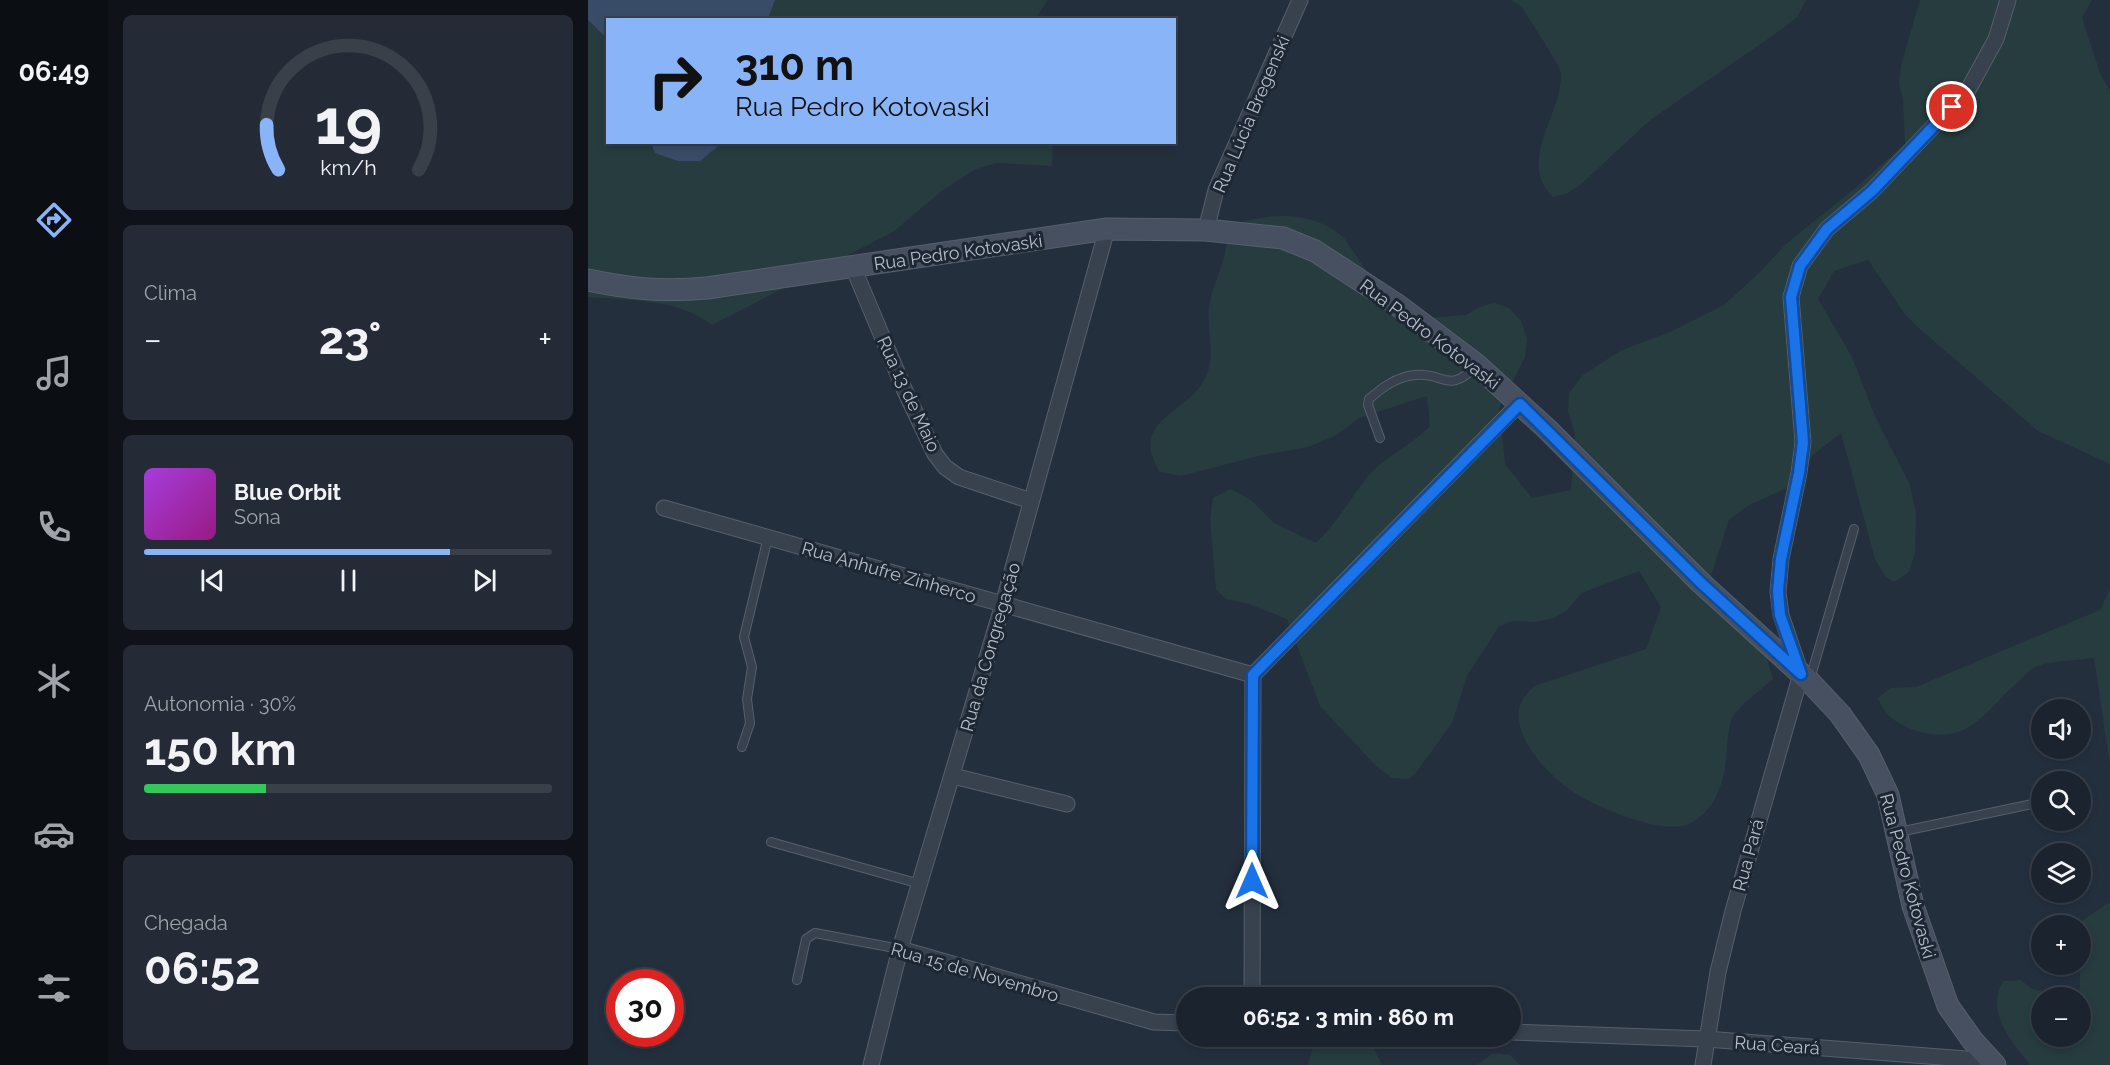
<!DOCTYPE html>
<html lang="pt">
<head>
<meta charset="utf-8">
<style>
	:root { --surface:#1b232e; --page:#242b36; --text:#f1f3f6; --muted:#a0a4aa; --line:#39404a; --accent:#8ab4f8 }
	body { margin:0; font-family:Raleway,sans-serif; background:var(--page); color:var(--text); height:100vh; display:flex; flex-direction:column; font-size:22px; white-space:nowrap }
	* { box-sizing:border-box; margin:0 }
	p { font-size:20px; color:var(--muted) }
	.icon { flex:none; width:33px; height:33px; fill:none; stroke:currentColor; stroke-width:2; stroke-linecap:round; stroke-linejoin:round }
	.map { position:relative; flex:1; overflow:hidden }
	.side { display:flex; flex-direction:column; gap:15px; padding:15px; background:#0f1319; width:480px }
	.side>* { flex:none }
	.hud { position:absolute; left:18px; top:18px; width:570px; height:126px; border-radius:0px; box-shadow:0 3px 9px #0003,0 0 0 2px var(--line); background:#8ab4f8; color:#111; overflow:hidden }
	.fabs { position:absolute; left:1443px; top:699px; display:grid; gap:12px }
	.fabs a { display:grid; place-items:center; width:60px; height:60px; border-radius:50%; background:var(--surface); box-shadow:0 3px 9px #0003,0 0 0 2px var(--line); font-size:30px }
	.speed { position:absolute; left:18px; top:969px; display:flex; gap:12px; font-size:30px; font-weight:700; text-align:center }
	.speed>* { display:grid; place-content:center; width:78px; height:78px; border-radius:50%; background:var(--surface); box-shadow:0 3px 9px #0003,0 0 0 2px var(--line); line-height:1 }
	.speed .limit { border:9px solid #d22; background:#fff; color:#111 }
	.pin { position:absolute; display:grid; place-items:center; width:51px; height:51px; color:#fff; margin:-26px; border:3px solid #fff; border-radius:50%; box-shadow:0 2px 6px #0007 }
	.me { position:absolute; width:66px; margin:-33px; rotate:0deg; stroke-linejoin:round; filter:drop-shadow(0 0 4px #0008) }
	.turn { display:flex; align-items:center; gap:21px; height:126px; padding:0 30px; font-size:27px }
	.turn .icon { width:78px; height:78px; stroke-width:2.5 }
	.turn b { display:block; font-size:42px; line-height:51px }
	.big { font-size:45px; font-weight:700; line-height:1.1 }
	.side .tile { flex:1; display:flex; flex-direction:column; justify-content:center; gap:9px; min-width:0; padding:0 21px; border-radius:9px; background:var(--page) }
	.side .dial { align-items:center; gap:0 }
	.dial svg { height:156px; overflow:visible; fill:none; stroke:var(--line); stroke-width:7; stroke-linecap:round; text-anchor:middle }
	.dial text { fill:var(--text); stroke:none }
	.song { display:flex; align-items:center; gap:18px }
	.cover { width:72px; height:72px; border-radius:9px; background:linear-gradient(135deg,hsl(280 70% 55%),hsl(310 70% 35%)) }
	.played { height:6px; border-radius:3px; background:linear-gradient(90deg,var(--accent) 75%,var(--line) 75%) }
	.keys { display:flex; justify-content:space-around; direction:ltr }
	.heat { display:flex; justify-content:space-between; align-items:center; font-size:33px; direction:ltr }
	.charge { height:9px; border-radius:4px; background:linear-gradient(90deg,#34c759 30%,var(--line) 0) }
	.trip { position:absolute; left:588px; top:987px; width:345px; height:60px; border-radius:30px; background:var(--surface); box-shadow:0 3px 9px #0003,0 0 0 2px var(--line); font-weight:700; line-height:60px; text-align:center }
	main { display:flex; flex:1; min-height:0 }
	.menu { display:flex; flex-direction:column; width:108px; justify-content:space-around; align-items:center; background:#0b0e12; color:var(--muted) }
	.menu .icon { width:42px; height:42px }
	.menu .current { color:var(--accent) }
	.menu b { font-size:27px; color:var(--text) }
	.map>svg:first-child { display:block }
	.green { fill:#263c3f }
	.water { fill:#394c67 }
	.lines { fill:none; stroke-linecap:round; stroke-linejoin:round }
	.lane-casing { stroke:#565f6c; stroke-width:10 }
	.street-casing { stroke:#565f6c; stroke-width:17 }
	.secondary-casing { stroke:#565f6c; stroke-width:23 }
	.lane { stroke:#38414e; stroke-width:8 }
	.street { stroke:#38414e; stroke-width:15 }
	.secondary { stroke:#465061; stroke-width:21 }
	.route-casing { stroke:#114b97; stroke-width:15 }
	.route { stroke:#1a73e8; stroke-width:10 }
	.labels { text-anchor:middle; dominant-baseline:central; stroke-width:6; stroke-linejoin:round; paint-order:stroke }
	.street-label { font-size:18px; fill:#b4bcc9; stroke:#1d2633 }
</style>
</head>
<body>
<main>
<nav class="menu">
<b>06:49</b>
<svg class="icon current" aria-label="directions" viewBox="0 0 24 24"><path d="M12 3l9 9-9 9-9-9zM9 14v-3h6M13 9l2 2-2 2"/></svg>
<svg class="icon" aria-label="music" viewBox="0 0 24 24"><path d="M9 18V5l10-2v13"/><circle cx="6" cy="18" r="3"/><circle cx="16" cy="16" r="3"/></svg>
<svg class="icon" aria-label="phone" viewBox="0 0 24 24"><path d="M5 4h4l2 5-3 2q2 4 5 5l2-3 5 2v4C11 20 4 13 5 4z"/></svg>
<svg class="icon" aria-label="climate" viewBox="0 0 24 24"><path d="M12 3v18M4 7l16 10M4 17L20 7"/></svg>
<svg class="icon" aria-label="car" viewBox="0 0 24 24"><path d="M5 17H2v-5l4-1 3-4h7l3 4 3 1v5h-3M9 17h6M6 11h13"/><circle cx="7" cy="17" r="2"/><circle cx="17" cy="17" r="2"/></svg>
<svg class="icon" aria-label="filters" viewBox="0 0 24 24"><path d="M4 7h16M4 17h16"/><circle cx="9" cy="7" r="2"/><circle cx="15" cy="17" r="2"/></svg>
</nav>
<section class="side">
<div class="tile dial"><svg viewBox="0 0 100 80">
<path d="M14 69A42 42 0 1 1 86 69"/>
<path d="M14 69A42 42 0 0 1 8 46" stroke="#8ab4f8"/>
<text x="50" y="56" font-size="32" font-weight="700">19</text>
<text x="50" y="72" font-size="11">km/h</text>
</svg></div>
<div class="tile"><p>Clima</p>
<div class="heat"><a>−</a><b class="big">23°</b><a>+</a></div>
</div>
<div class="tile">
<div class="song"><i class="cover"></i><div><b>Blue Orbit</b><p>Sona</p></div></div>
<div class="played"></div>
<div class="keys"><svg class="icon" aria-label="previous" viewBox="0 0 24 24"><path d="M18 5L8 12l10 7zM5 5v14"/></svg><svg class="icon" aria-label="pause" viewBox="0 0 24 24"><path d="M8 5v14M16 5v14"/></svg><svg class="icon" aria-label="next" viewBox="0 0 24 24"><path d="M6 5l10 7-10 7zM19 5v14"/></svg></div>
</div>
<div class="tile"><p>Autonomia · 30%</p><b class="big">150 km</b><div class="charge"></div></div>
<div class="tile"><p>Chegada</p><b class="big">06:52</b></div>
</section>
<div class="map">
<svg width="1522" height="1065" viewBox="0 0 1522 1065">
	<rect width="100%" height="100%" fill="#242f3e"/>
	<g class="green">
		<polygon points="187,0 460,0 447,19 180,20"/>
		<path d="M923 0H1218L1209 17 1194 29 1061 121 991 186 978 194 965 197C928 161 974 116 973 74 972 64 940 18 933 6Z"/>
		<path d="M1332 0H1504L1494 18 1512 73 1522 91V464L1450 431 1332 329 1316 313 1280 260 1246 271 1230 299 1264 357 1287 416 1322 485 1328 514 1327 552 1321 572 1306 582 1297 576 1287 559 1253 433 1225 455 1213 476 1197 489 1161 505 1141 520 1119 588 1179 659 1185 679C1173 690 1153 703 1145 717 1140 725 1140 739 1139 748 1138 776 1130 809 1103 823 1077 837 1010 808 987 793 962 777 926 740 931 709 933 699 940 693 946 686L1058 649 1073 607 1051 571 994 593 978 611 966 618 948 622 925 621 911 626 879 676 864 723 827 774 821 779 804 778 788 766 732 706 699 619 658 603 638 599 628 589 622 518 625 498 642 489 663 500 686 523 728 543C749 523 762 499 780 476 797 456 823 446 842 426L839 396 771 418 747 436 720 447 670 456 593 476 572 472C538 418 603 415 619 374 627 354 619 330 621 310 622 293 630 277 635 261 638 249 640 237 643 225 680 213 725 209 756 238L812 320 878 315 894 306 906 303 921 308 933 321 939 339 937 357 911 408 917 464 944 498 983 490 987 435 980 411 981 393 995 375 1032 351 1084 331 1136 305 1171 273 1198 244 1266 189 1317 144 1315 99 1311 84 1313 65Z"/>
		<path d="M0 20 19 40 20 142 465 143 464 166 409 163 388 169 355 190 305 232 124 325C89 298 43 301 0 297Z"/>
		<path d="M1522 588V765L1506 658C1491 660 1461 661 1447 667 1441 670 1435 678 1430 682 1395 712 1381 748 1326 730 1308 723 1297 716 1290 698L1302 688 1328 687 1512 610Z"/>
		<path d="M1522 902V1065H1442C1423 1041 1397 1011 1415 981L1433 980 1444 989 1485 997 1454 998V1036H1492V926L1490 923Z"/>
		<polygon points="728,1036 780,1037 794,1065 720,1065"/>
		<polygon points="905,1053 922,1055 932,1065 889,1065"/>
	</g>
	<g class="water">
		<polygon points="0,0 187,0 180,19 20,20 19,44 17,37 0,20"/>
		<polygon points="63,143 63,142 134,143 112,161 90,161 67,153"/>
	</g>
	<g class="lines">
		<g class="lane-casing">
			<g id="lane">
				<path d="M792 438 780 405 781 399C795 387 808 377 827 375 856 372 860 395 888 366"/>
				<polyline points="1222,679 1266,529"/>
				<polyline points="154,747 162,723 159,699 164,667 156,637 180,537"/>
				<polyline points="1311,832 1454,802"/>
				<polyline points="183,842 332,884"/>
				<polyline points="209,980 218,939 227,933 312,949"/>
			</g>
		</g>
		<g class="street-casing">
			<g id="street">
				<polyline points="618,230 628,190 712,0"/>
				<polyline points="265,267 317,391 347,454 357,467 371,477 443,501"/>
				<polyline points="76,508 665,675"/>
				<polyline points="365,776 479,804"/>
				<polyline points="312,949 566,1022 598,1023"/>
				<polyline points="664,998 665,675 932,403"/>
				<polyline points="922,1032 1118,1039 1404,1061"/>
				<polyline points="283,1065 312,949 415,604 519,229"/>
				<polyline points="1115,1065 1130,972 1145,911 1213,674 1193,615 1190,592 1193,559 1211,473 1215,442 1203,297 1212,266 1239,229 1284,191 1380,90 1408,39 1420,0"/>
			</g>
		</g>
		<g class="secondary-casing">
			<path id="secondary" d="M0 280C43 289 75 292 119 288L519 229 618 230 695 238 727 251 808 304 889 365 959 429 1112 582 1221 681 1252 714 1281 755 1300 795 1325 906 1360 1006 1385 1041 1407 1065"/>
		</g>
		<use href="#lane" class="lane"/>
		<use href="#street" class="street"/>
		<use href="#secondary" class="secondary"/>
	</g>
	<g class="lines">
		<g class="route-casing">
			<polyline id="route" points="664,881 665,675 932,404 1112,582 1213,674 1192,615 1190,591 1193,559 1211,473 1215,442 1203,297 1212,266 1239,229 1284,191 1364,107"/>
		</g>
		<use href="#route" class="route"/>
	</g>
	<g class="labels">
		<g class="street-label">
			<text transform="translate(663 114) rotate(-67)">Rua Lúcia Bregenski</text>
			<text transform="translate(370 252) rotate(-8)">Rua Pedro Kotovaski</text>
			<text transform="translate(842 334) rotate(37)">Rua Pedro Kotovaski</text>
			<text transform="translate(321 394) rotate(65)">Rua 13 de Maio</text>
			<text transform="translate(301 572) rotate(16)">Rua Anhufre Zinherco</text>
			<text transform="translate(402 647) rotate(-74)">Rua da Congregação</text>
			<text transform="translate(1160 855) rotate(-75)">Rua Pará</text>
			<text transform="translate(1320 876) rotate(75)">Rua Pedro Kotovaski</text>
			<text transform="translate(387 972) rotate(16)">Rua 15 de Novembro</text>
			<text transform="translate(1189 1045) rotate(4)">Rua Ceará</text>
		</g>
	</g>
</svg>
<div class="fabs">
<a><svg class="icon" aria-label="sound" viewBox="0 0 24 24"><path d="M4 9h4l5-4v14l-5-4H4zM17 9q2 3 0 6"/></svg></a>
<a><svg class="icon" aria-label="search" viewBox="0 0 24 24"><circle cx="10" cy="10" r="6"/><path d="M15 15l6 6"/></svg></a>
<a><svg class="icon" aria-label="layers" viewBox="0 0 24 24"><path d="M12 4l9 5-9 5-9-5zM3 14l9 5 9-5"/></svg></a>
<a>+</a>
<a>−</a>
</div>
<div class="speed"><div class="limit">30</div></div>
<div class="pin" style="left:1364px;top:107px;background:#d93025"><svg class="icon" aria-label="arrive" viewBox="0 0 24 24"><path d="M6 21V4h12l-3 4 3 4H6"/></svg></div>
<svg class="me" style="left:664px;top:881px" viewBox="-20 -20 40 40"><path d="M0-17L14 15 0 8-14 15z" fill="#1a73e8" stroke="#fff" stroke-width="4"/></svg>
<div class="trip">06:52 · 3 min · 860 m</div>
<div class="hud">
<div class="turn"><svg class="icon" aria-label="right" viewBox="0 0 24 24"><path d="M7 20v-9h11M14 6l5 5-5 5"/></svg><div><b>310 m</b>Rua Pedro Kotovaski</div></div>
</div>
</div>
</main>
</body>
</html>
